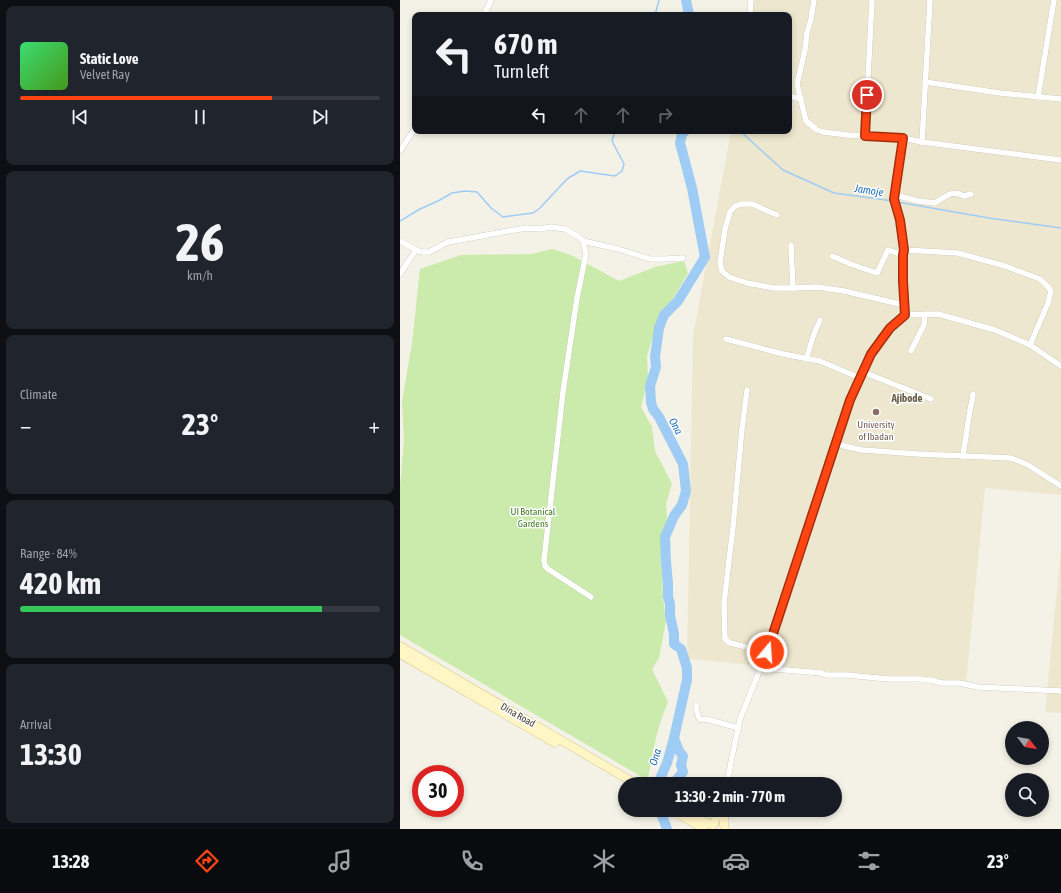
<!DOCTYPE html>
<html lang="en">
<head>
<meta charset="utf-8">
<style>
	:root { --surface:#171b24; --page:#20242c; --text:#f1f3f6; --muted:#9ea1a6; --line:#363941; --accent:#ff4512 }
	body { margin:0; font-family:"Asap Condensed",sans-serif; background:var(--page); color:var(--text); height:100vh; display:flex; flex-direction:column; font-size:15px; white-space:nowrap }
	* { box-sizing:border-box; margin:0 }
	p { font-size:13px; color:var(--muted) }
	.icon { flex:none; width:22px; height:22px; fill:none; stroke:currentColor; stroke-width:2; stroke-linecap:round; stroke-linejoin:round }
	.map { position:relative; flex:1; overflow:hidden }
	.drawer { display:flex; flex-direction:column; gap:6px; padding:6px; background:#0d0f14; width:400px }
	.drawer>* { flex:none }
	.banner { position:absolute; left:12px; top:12px; width:380px; height:122px; border-radius:8px; box-shadow:0 2px 6px #0003; background:#171b24; color:var(--text); overflow:hidden }
	.needle { width:26px; rotate:121deg }
	.tools { position:absolute; left:605px; top:721px; display:grid; gap:8px }
	.tools a { display:grid; place-items:center; width:44px; height:44px; border-radius:50%; background:var(--surface); box-shadow:0 2px 6px #0003; font-size:20px }
	.speed { position:absolute; left:12px; top:765px; display:flex; gap:8px; font-size:20px; font-weight:700; text-align:center }
	.speed>* { display:grid; place-content:center; width:52px; height:52px; border-radius:50%; background:var(--surface); box-shadow:0 2px 6px #0003; line-height:1 }
	.speed .limit { border:6px solid #d22; background:#fff; color:#111 }
	.pin { position:absolute; display:grid; place-items:center; width:34px; height:34px; color:#fff; margin:-17px; border:2px solid #fff; border-radius:50%; box-shadow:0 1px 4px #0007 }
	.me { position:absolute; width:44px; margin:-22px; rotate:18deg; stroke-linejoin:round; filter:drop-shadow(0 0 3px #0008) }
	.turn { display:flex; align-items:center; gap:14px; height:84px; padding:0 16px; font-size:18px }
	.turn .icon { width:52px; height:52px; stroke-width:2.5 }
	.turn b { display:block; font-size:28px; line-height:34px }
	.lanes { display:flex; align-items:center; height:38px; padding:0 16px; background:#0003; justify-content:center; gap:20px; direction:ltr }
	.lanes .off { opacity:.35 }
	.big { font-size:30px; font-weight:700; line-height:1.1 }
	.drawer .card { flex:1; display:flex; flex-direction:column; justify-content:center; gap:6px; min-width:0; padding:0 14px; border-radius:8px; background:var(--page) }
	.drawer .dial { align-items:center; gap:0 }
	.dial b { font-size:52px; line-height:1 }
	.song { display:flex; align-items:center; gap:12px }
	.cover { width:48px; height:48px; border-radius:6px; background:linear-gradient(135deg,hsl(140 70% 55%),hsl(100 70% 35%)) }
	.played { height:4px; border-radius:2px; background:linear-gradient(90deg,var(--accent) 70%,var(--line) 70%) }
	.keys { display:flex; justify-content:space-around; direction:ltr }
	.heat { display:flex; justify-content:space-between; align-items:center; font-size:22px; direction:ltr }
	.charge { height:6px; border-radius:3px; background:linear-gradient(90deg,#34c759 84%,var(--line) 0) }
	.trip { position:absolute; left:218px; top:777px; width:224px; height:40px; border-radius:20px; background:var(--surface); box-shadow:0 2px 6px #0003; font-weight:700; line-height:40px; text-align:center }
	.tabs { display:flex; height:64px; justify-content:space-around; align-items:center; background:#090b0e; color:var(--muted) }
	.tabs .icon { width:28px; height:28px }
	.tabs .on { color:var(--accent) }
	.tabs b { font-size:18px; color:var(--text) }
	main { display:flex; flex:1; min-height:0 }
	.map>svg:first-child { display:block }
	.education { fill:#eee7cf }
	.green { fill:#caebac }
	.lines { fill:none; stroke-linecap:round; stroke-linejoin:round }
	.stream { stroke:#9eccf5; stroke-width:1.5 }
	.river { stroke:#9eccf5; stroke-width:10 }
	.street-casing { stroke:#c0b9a8; stroke-width:6 }
	.secondary-casing { stroke:#d7c992; stroke-width:9 }
	.street { stroke:#fff; stroke-width:5.5 }
	.secondary { stroke:#fff5c5; stroke-width:8 }
	.route-casing { stroke:#a62d0c; stroke-width:10 }
	.route { stroke:#ff4512; stroke-width:7 }
	.education-dot { fill:#8d6e63; stroke:#fff; stroke-width:1.5 }
	.labels { text-anchor:middle; dominant-baseline:central; stroke-width:3; stroke-linejoin:round; paint-order:stroke }
	.education-label { font-size:10px; fill:#785e54; stroke:#fff }
	.park-label { font-size:10px; fill:#407d24; stroke:#fff }
	.street-label { font-size:10px; fill:#474135; stroke:#fff }
	.water-label { font-size:11px; font-style:italic; fill:#2772ba; stroke:#fff }
	.neighbourhood-label { font-size:11px; font-weight:bold; fill:#6b604b; stroke:#fff }
</style>
</head>
<body>
<main>
<section class="drawer">
<div class="card">
<div class="song"><i class="cover"></i><div><b>Static Love</b><p>Velvet Ray</p></div></div>
<div class="played"></div>
<div class="keys"><svg class="icon" aria-label="previous" viewBox="0 0 24 24"><path d="M18 5L8 12l10 7zM5 5v14"/></svg><svg class="icon" aria-label="pause" viewBox="0 0 24 24"><path d="M8 5v14M16 5v14"/></svg><svg class="icon" aria-label="next" viewBox="0 0 24 24"><path d="M6 5l10 7-10 7zM19 5v14"/></svg></div>
</div>
<div class="card dial"><b>26</b><p>km/h</p></div>
<div class="card"><p>Climate</p>
<div class="heat"><a>−</a><b class="big">23°</b><a>+</a></div>
</div>
<div class="card"><p>Range · 84%</p><b class="big">420 km</b><div class="charge"></div></div>
<div class="card"><p>Arrival</p><b class="big">13:30</b></div>
</section>
<div class="map">
<svg width="661" height="829" viewBox="0 0 661 829">
	<rect width="100%" height="100%" fill="#f4f1e6"/>
	<g class="education">
		<polygon points="349,0 661,0 661,495 585,488 566,684 287,659 293,336 331,131 389,131 389,15 347,15"/>
		<polygon points="661,548 661,713 645,712"/>
	</g>
	<path class="green" d="M152 249 171 255 219 281 255 267 284 261 288 273 261 320 253 337 247 356 248 379 241 407 252 427 255 451 272 484 266 504 268 528 262 560 263 598 266 621 259 658 252 669 268 702C262 716 257 731 254 747 251 758 251 769 247 780L0 635V486L4 440 2 402 12 343 20 269 61 255 131 254Z"/>
	<g class="lines">
		<g class="stream">
			<polyline points="255,15 259,0"/>
			<polyline points="340,131 383,170 434,193 493,201"/>
			<polyline points="497,202 589,218 661,228"/>
			<polyline points="0,221 20,209 38,201 52,193 65,191 77,192 91,208 103,217 133,213 140,208 167,179 180,171 215,176 222,171 224,164 212,141 215,131"/>
		</g>
		<g class="river">
			<polyline points="286,0 289,15"/>
			<polyline points="259,784 259,781 267,763 274,738 287,680 287,668 281,649 274,644 274,634 270,615 270,604 268,597 268,584 266,562 265,537 274,516 282,505 286,491 283,464 259,417 253,409 251,402 250,386 256,367 255,357 259,328 264,315 278,301 305,257 292,188 280,143 282,134 285,131"/>
			<polyline points="273,784 283,772 281,765 283,756 279,751 274,738"/>
			<polyline points="260,810 267,829"/>
		</g>
		<g class="street-casing">
			<g id="street">
				<polyline points="414,0 411,19 407,33 405,50 397,84 406,121 417,130 423,132 448,135 503,138 522,142 661,160"/>
				<polyline points="84,15 91,0"/>
				<polyline points="350,15 351,0"/>
				<polyline points="525,82 600,93 661,99"/>
				<polyline points="389,96 401,99"/>
				<polyline points="638,97 654,0"/>
				<polyline points="465,136 472,0"/>
				<polyline points="503,138 494,199 500,220 504,250 503,255 503,293 505,315"/>
				<polyline points="522,142 530,0"/>
				<polyline points="0,151 15,128"/>
				<path d="M495 195 518 201 535 203C546 197 550 189 564 196L571 194"/>
				<polyline points="377,215 352,204 342,204 335,206 330,212 325,229 320,263 322,271 329,277 347,283 374,288 393,288 417,287 444,291 504,305"/>
				<polyline points="0,241 16,250 22,252 29,252 48,242 60,240 108,231 127,228 140,229 151,227 165,229 179,237 183,241 186,254 177,298 163,392 144,560 145,566 148,569 191,597"/>
				<polyline points="183,241 218,249 250,259 265,259 283,258"/>
				<polyline points="391,245 393,288"/>
				<polyline points="504,250 558,253 605,266 640,279 648,287 651,291 648,303 630,345"/>
				<polyline points="432,256 453,265 477,273 488,250 503,255"/>
				<polyline points="0,274 16,250"/>
				<polyline points="326,339 383,354 420,361 460,378"/>
				<polyline points="511,351 524,325 525,314"/>
				<polyline points="406,359 414,334 420,320"/>
				<polyline points="463,372 531,399"/>
				<polyline points="347,390 342,429 333,527 324,603 325,639 330,643 367,652"/>
				<polyline points="435,444 462,450 518,454 611,458 628,465 661,486"/>
				<path d="M563 456C565 441 568 425 570 410 571 404 573 400 573 394"/>
				<polyline points="361,668 422,673 425,675 447,675 488,679 520,679 524,680 531,680 542,683 559,683 578,687 661,691"/>
				<path d="M296 705C297 711 297 723 306 719L339 728"/>
				<polyline points="327,784 332,757 340,719 367,652 450,400 471,353 490,328 505,315 538,314 595,330 630,345 661,366"/>
			</g>
		</g>
		<g class="secondary-casing">
			<g id="secondary">
				<polyline points="0,646 236,784"/>
				<polyline points="0,654 155,743"/>
				<polyline points="272,810 304,829"/>
				<polyline points="284,810 303,821 313,825"/>
				<polyline points="324,810 324,826 325,829"/>
				<polyline points="314,824 319,810"/>
			</g>
		</g>
		<use href="#street" class="street"/>
		<use href="#secondary" class="secondary"/>
	</g>
	<g class="lines">
		<g class="route-casing">
			<polyline id="route" points="367,652 450,400 471,354 490,328 505,315 503,281 503,255 504,250 500,220 494,199 503,138 465,136 467,95"/>
		</g>
		<use href="#route" class="route"/>
	</g>
	<circle class="education-dot" cx="476" cy="412" r="4"/>
	<g class="labels">
		<g class="education-label">
			<text x="476" y="424">University<tspan x="476" dy="12">of Ibadan</tspan></text>
		</g>
		<g class="park-label">
			<text x="133" y="511">UI Botanical<tspan x="133" dy="12">Gardens</tspan></text>
		</g>
		<g class="street-label">
			<text transform="translate(118 715) rotate(30)">Dina Road</text>
		</g>
		<g class="water-label">
			<text transform="translate(469 190) rotate(9)">Jamoje</text>
			<text transform="translate(276 426) rotate(62)">Ona</text>
			<text transform="translate(255 757) rotate(-72)">Ona</text>
		</g>
		<g class="neighbourhood-label">
			<text x="507" y="398">Ajibode</text>
		</g>
	</g>
</svg>
<div class="tools">
<a><svg class="needle" viewBox="-14 -14 28 28"><path d="M0-13l5 13h-10z" fill="#e53935"/><path d="M0 13l5-13h-10z" fill="#9ea1a6"/></svg></a>
<a><svg class="icon" aria-label="search" viewBox="0 0 24 24"><circle cx="10" cy="10" r="6"/><path d="M15 15l6 6"/></svg></a>
</div>
<div class="speed"><div class="limit">30</div></div>
<div class="pin" style="left:467px;top:95px;background:#d93025"><svg class="icon" aria-label="arrive" viewBox="0 0 24 24"><path d="M6 21V4h12l-3 4 3 4H6"/></svg></div>
<svg class="me" style="left:367px;top:652px" viewBox="-20 -20 40 40"><circle r="17" fill="#ff4512" stroke="#fff" stroke-width="3"/><path d="M0-11L8 9 0 5-8 9z" fill="#fff"/></svg>
<div class="trip">13:30 · 2 min · 770 m</div>
<div class="banner">
<div class="turn"><svg class="icon" aria-label="left" viewBox="0 0 24 24"><path d="M17 20v-9H6M10 6l-5 5 5 5"/></svg><div><b>670 m</b>Turn left</div></div>
<div class="lanes"><svg class="icon" aria-label="left" viewBox="0 0 24 24"><path d="M17 20v-9H6M10 6l-5 5 5 5"/></svg><svg class="icon off" aria-label="ahead" viewBox="0 0 24 24"><path d="M12 20V5M6 11l6-6 6 6"/></svg><svg class="icon off" aria-label="ahead" viewBox="0 0 24 24"><path d="M12 20V5M6 11l6-6 6 6"/></svg><svg class="icon off" aria-label="right" viewBox="0 0 24 24"><path d="M7 20v-9h11M14 6l5 5-5 5"/></svg></div>
</div>
</div>
</main>
<nav class="tabs">
<b>13:28</b>
<svg class="icon on" aria-label="directions" viewBox="0 0 24 24"><path d="M12 3l9 9-9 9-9-9zM9 14v-3h6M13 9l2 2-2 2"/></svg>
<svg class="icon" aria-label="music" viewBox="0 0 24 24"><path d="M9 18V5l10-2v13"/><circle cx="6" cy="18" r="3"/><circle cx="16" cy="16" r="3"/></svg>
<svg class="icon" aria-label="phone" viewBox="0 0 24 24"><path d="M5 4h4l2 5-3 2q2 4 5 5l2-3 5 2v4C11 20 4 13 5 4z"/></svg>
<svg class="icon" aria-label="climate" viewBox="0 0 24 24"><path d="M12 3v18M4 7l16 10M4 17L20 7"/></svg>
<svg class="icon" aria-label="car" viewBox="0 0 24 24"><path d="M5 17H2v-5l4-1 3-4h7l3 4 3 1v5h-3M9 17h6M6 11h13"/><circle cx="7" cy="17" r="2"/><circle cx="17" cy="17" r="2"/></svg>
<svg class="icon" aria-label="filters" viewBox="0 0 24 24"><path d="M4 7h16M4 17h16"/><circle cx="9" cy="7" r="2"/><circle cx="15" cy="17" r="2"/></svg>
<b>23°</b>
</nav>
</body>
</html>
